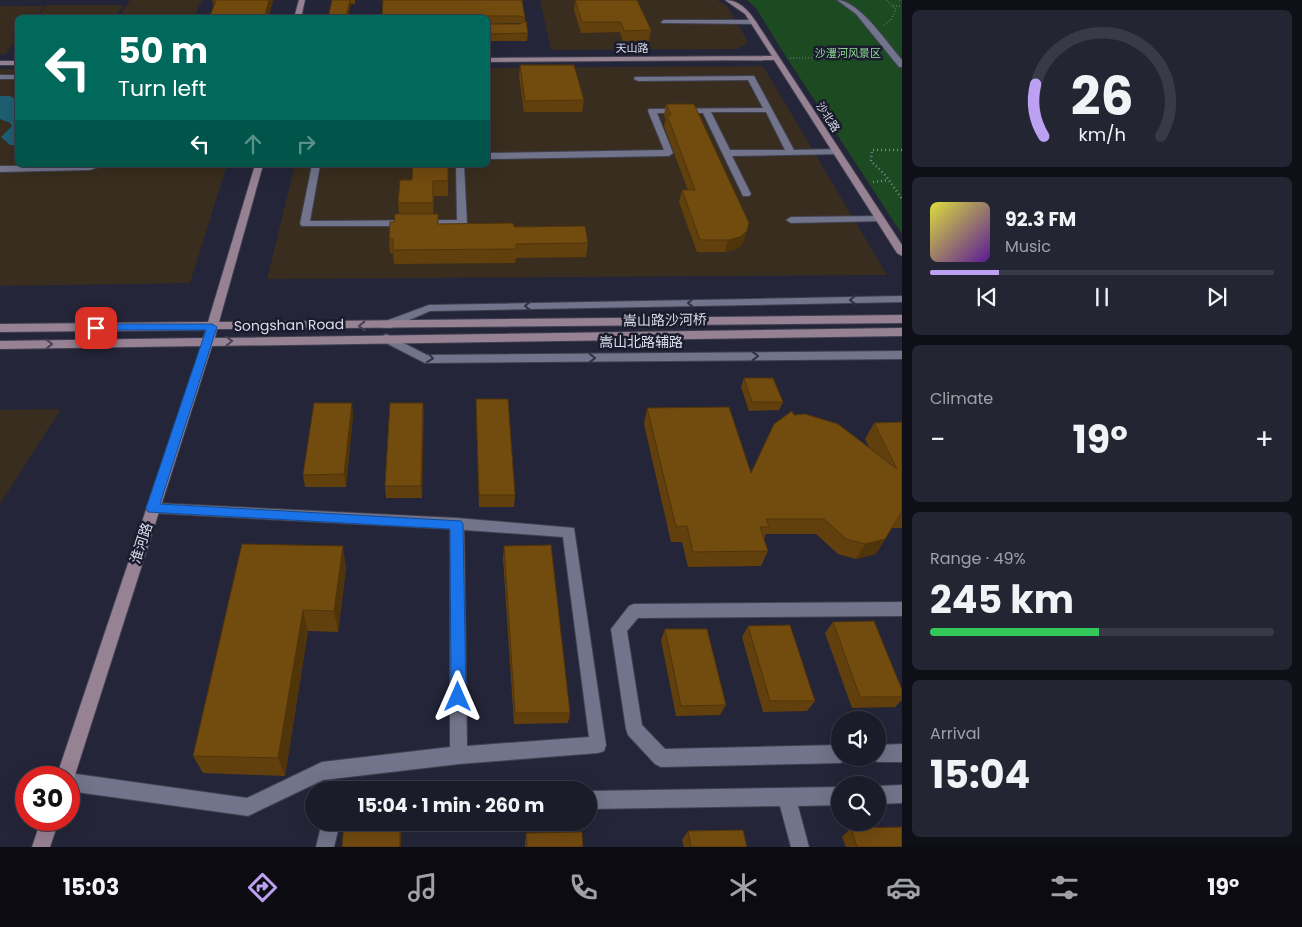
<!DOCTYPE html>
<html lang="en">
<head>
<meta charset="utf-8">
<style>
	:root { --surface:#1b1c2a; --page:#242532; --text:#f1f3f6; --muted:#a0a1a8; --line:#393a47; --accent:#bca0f2 }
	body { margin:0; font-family:Poppins,"Noto Sans SC",sans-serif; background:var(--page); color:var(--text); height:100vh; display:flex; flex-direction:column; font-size:19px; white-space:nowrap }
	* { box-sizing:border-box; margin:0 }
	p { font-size:16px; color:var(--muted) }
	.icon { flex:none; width:28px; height:28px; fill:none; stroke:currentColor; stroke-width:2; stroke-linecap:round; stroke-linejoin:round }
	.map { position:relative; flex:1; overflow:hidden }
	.sheet { display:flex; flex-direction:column; gap:10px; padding:10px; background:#0f0f17; width:400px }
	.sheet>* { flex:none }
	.top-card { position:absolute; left:15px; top:15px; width:475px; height:152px; border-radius:8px; box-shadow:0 5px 20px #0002,0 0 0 1px var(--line); background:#00695c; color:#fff; overflow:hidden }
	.buttons { position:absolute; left:831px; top:711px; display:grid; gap:10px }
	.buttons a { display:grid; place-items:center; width:55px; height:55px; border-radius:50%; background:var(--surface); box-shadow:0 5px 20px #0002,0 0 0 1px var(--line); font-size:25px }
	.speed { position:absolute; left:15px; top:766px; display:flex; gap:10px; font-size:25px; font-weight:700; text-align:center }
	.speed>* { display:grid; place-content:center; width:65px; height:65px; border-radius:50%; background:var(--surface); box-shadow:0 5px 20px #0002,0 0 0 1px var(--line); line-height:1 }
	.speed .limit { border:8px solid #d22; background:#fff; color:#111 }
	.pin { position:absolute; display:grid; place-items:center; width:42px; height:42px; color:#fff; margin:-21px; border-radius:10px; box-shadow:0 2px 8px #0006 }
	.me { position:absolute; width:55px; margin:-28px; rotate:0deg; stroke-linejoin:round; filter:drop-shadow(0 0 4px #0008) }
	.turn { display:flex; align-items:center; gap:18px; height:105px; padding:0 20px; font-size:22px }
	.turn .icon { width:65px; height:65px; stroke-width:2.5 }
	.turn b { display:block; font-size:35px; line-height:42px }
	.lanes { display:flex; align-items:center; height:48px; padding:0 20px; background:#0003; justify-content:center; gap:25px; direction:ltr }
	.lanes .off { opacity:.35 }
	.big { font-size:38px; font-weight:700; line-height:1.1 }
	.sheet .widget { flex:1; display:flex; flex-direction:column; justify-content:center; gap:8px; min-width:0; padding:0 18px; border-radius:8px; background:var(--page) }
	.sheet .dial { align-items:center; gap:0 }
	.dial svg { height:130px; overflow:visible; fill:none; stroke:var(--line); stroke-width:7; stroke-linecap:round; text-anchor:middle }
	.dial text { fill:var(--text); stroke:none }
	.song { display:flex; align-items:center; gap:15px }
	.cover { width:60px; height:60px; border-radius:8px; background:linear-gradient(135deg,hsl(60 70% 55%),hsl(270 70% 35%)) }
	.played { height:5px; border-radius:2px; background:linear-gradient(90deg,var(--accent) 20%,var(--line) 20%) }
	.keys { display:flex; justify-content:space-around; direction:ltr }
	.heat { display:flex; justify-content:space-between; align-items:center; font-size:28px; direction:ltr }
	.charge { height:8px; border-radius:4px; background:linear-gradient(90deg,#34c759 49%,var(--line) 0) }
	.trip { position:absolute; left:305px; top:781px; width:292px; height:50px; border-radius:25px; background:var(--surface); box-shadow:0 5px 20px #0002,0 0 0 1px var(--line); font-weight:700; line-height:50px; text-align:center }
	.tabs { display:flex; height:80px; justify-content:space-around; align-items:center; background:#0b0b11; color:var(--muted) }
	.tabs .icon { width:35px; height:35px }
	.tabs .on { color:var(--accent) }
	.tabs b { font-size:22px; color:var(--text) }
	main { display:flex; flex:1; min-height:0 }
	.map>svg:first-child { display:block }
	.commercial { fill:#382d1e }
	.green { fill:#1d4b21 }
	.water { fill:#1d5f71 }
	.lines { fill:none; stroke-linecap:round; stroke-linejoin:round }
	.street-casing { stroke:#3f4050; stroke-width:2 }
	.secondary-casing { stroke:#3f4050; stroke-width:2 }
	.path-far1 { stroke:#828494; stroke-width:2; stroke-dasharray:0.5 2.5; stroke-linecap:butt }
	.path { stroke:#828494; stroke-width:2.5; stroke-dasharray:1 3; stroke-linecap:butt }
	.street { fill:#71748a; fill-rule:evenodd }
	.secondary { fill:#978294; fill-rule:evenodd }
	.wall { fill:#62400d; fill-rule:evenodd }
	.shaded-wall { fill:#50340a }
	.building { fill:#724b0f; stroke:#50340a }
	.oneway { stroke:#303245 }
	.oneway2 { stroke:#464052 }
	.route { fill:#1a73e8; stroke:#114b97 }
	.labels { text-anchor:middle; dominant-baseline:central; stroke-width:5; stroke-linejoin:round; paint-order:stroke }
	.far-street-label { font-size:11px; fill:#dcdeeb; stroke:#1a1c2e }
	.far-park-label { font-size:11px; fill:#93da95; stroke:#1a1c2e }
	.street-label { font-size:14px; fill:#dcdeeb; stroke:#1a1c2e }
</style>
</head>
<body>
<main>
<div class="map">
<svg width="902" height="847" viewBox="0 0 902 847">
	<rect width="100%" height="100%" fill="#242538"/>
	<g class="commercial">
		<polygon points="130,0 202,0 194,17 119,17"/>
		<polygon points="540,0 717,0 727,6 748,42 738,49 551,50"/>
		<polygon points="47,5 124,5 115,17 37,17"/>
		<polygon points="0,6 45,6 35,17 18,18 17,39 6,54 0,54"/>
		<polygon points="763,66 887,275 267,279 295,165 488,165 488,68"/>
		<polygon points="0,69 17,69 18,165 227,165 190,283 0,286"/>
		<polygon points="61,409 0,504 0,410"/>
	</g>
	<polygon class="green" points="747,0 902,0 902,234 785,55 756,8"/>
	<polygon class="water" points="0,96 10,96 17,100 17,145 10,145 1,137 12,126 10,123 0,119"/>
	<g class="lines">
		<g class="street-casing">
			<g id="street">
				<path d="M837 0C859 0 888 44 902 60V67H899L856 14Z"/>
				<polygon points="664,20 753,20 756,22 753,24 662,23 661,22"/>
				<rect x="0" y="75" width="18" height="4"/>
				<path d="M754 76 794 150 837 149 840 150V154L732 156 751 194 749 196H743L703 113H657L673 153 669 156 488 159V153L664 150 648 111 649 109 763 108 748 80 638 81 634 79 635 77ZM711 112H766L785 150H730Z"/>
				<polygon points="104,165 90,170 0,172 0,166"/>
				<polygon points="312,165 320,165 310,221 457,220 456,165 464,165 467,223 462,226 302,226 300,224"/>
				<polygon points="880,216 885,219 883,221 791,223 786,220 791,217"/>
				<polygon points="902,296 902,302 430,311 391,328 383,328 381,325 383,322 429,305"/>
				<polygon points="386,334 427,355 902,351 902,359 425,363 382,341 380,338"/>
				<path d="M153 503 457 518 574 528 606 745 604 751 598 753 459 764 323 780 248 816 69 791V778H62L69 773 247 798 322 762 450 747V529L153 513 148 512 146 508 148 504ZM464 530 563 537 589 737 467 746Z"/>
				<polygon points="902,602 902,616 638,618 627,631 642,725 665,749 840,745 840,758 847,758 846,760 840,763 661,767 655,764 628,735 626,729 611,629 629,606 634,604"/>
				<polygon points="902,744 902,762 878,762 872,759 871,758 878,758 878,745"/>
				<polygon points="902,785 902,803 878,804 878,786"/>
				<polygon points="840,787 840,805 798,806 809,847 791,847 780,806 589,809 589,791"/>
				<polygon points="322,822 340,822 334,847 316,847"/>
			</g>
		</g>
		<g class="secondary-casing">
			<g id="secondary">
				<polygon points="299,0 305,0 301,18 294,18"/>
				<path d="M725 0C742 0 752 15 760 28L902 245V256L897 253 774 60 488 62V58L772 56 745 14Z"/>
				<rect x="0" y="61" width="18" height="4"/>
				<polygon points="255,165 263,165 219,322 902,315 902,323 217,329 215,338 902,328 902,336 212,346 74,778 69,785 69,778 56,778 201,346 0,349 0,341 203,338 206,330 0,332 0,324 208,322"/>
				<polygon points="41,820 59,820 50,847 32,847"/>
			</g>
		</g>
		<g class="path-far1">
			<polyline points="900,0 902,1"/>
			<polyline points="893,6 902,6"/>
			<polyline points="884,25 891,20 896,9 886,0"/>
			<polyline points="790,58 879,57"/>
		</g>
		<g class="path">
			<polyline points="902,150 872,150 871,161 886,176 902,199"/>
			<polyline points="873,182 889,180"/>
		</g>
		<use href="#street" class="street"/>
		<use href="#secondary" class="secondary"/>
	</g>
	<g class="wall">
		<polygon points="213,0 273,0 268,18 214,7"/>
		<polygon points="332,0 355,0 355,4 351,4"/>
		<path d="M383 0H522L525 18V22L528 33 527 41H488V18ZM488 23H520L521 24Z"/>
		<polygon points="575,0 651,30 649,41 623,41 620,32 581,33 574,10"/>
		<polygon points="520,65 584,100 582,112 524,112 519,76"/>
		<polygon points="666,104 743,243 737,249 725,252 697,252 679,202 682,190 688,190 664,126 666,120 664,115"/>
		<polygon points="448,165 448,196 434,196 433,214 438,224 514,227 588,243 586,257 516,258 515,263 394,264 393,253 390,253 389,239 394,222 399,214 398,203 412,180"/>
		<polygon points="744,378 783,402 779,410 749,411 741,387"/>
		<polygon points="476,399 515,495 514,507 479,507 476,412"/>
		<polygon points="423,403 422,498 386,498 385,486"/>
		<polygon points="647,408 751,473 794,415 870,449 865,439 874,423 902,422 902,528 892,528 876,554 856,559 838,554 816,534 766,534 764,539 768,551 761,566 688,567 682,542 671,542 644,424"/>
		<polygon points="353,415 346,487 305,487 303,475"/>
		<polygon points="242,544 346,568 338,632 308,631 285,776 203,773 193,756"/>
		<polygon points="504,546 570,713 568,723 514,724 503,558"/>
		<polygon points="833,622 902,690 902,700 895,707 852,708 825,633"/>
		<polygon points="748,626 815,701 807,711 763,712 742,637"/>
		<polygon points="665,629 726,705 720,715 676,716 661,640"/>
		<polygon points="851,828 902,847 846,847 842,837"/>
		<polygon points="688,831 747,847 684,847 682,840"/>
		<polygon points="526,833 583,847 525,847 525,841"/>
	</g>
	<g class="shaded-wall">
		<polygon points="269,0 273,0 268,18 264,18"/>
		<polygon points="350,0 351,4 348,18 346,18"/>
		<polygon points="747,231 743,243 737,249 725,252 728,240"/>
		<polygon points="352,403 353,415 346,487 344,474"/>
		<polygon points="423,403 424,415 422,498 421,486"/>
		<polygon points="885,539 876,554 856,559 865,544"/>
		<polygon points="343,546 346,568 338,632 334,611"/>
		<polygon points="303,610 308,631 285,776 278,758"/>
		<polygon points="400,822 402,822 401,847 400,847"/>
	</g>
	<g class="building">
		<polygon points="213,0 269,0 264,18 209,18 216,1 212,1"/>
		<polygon points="332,0 350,0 346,18 328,18"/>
		<polygon points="383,0 522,0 525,18 520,16 488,16 488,18 382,18"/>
		<polygon points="575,0 637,0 651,30 624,31 621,22 582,22"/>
		<polygon points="526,21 528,33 488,34 488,23 488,24 520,24"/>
		<polygon points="520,65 574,65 584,100 525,101"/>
		<polygon points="666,104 694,104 749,223 747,231 740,237 728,240 700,240 682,190 695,190 667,115 671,115"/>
		<polygon points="413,165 448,165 448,181 433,181 433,203 398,203 400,180 412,180"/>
		<polygon points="395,214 438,214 438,224 513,223 514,227 585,226 588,243 516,244 516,249 393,250 393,239 389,239 390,222 394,222"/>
		<polygon points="744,378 773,378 783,402 752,402"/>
		<polygon points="476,399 508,399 515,495 479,495"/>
		<polygon points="314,403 352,403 344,474 303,475"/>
		<polygon points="390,403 423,403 421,486 385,486"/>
		<polygon points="729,407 751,473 774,424 792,411 794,415 805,414 838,424 897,469 874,423 902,422 902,513 901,513 885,539 865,544 846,539 824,519 766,519 769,527 760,527 768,551 693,552 687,526 676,527 647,408"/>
		<polygon points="242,544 343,546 334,611 303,610 278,758 193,756"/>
		<polygon points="551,545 570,713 515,713 504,546"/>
		<polygon points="874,621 902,690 902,697 860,697 833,622"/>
		<polygon points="790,625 815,701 770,701 748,626"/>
		<polygon points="665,629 707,629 726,705 681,706"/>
		<polygon points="344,822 400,822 400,847 342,847"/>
		<polygon points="902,827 902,847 857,847 851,828"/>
		<polygon points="743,830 747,847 691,847 688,831"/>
		<polygon points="582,832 583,847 527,847 526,833"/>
	</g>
	<defs><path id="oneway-chevron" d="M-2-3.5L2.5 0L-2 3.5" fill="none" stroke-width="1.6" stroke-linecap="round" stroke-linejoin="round" transform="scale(1.25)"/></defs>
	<g class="oneway">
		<use href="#oneway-chevron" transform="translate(853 300) rotate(179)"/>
		<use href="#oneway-chevron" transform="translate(691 303) rotate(179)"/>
		<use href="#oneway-chevron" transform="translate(528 306) rotate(179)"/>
		<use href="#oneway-chevron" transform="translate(755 356)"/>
		<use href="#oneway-chevron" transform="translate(430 358) rotate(7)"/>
		<use href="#oneway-chevron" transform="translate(592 358)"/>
	</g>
	<g class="oneway2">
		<use href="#oneway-chevron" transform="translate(362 326) rotate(180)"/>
		<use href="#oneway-chevron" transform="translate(229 341) rotate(-1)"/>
		<use href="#oneway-chevron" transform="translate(49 344) rotate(-1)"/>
	</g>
	<polygon class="route" points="96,324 212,324 217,327 160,504 461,521 463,524 466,697 463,702 458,704 453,702 451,697 450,529 148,512 146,508 206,330 93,330 91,328"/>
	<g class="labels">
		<g class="far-street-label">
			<text x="632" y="48">天山路</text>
			<text transform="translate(828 117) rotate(57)">沙北路</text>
		</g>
		<g class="far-park-label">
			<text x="848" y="53">沙澧河风景区</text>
		</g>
		<g class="street-label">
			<text transform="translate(665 320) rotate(-1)">嵩山路沙河桥</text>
			<text transform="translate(289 325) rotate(-1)">Songshan Road</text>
			<text x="641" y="342">嵩山北路辅路</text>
			<text transform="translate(141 543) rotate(-72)">淮河路</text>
		</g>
	</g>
</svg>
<div class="buttons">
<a><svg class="icon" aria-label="sound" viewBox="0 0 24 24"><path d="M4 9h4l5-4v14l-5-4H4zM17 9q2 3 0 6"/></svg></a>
<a><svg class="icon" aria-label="search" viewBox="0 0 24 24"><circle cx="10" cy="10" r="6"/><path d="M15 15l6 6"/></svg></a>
</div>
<div class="speed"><div class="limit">30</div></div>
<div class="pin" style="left:96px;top:328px;background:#d93025"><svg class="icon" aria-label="arrive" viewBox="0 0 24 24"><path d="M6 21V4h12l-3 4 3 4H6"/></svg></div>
<svg class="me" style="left:458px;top:697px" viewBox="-20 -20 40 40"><path d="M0-17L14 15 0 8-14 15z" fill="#1a73e8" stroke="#fff" stroke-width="4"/></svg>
<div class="trip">15:04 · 1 min · 260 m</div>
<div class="top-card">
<div class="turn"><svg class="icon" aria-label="left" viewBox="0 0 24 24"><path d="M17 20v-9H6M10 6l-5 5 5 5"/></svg><div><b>50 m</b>Turn left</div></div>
<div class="lanes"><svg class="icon" aria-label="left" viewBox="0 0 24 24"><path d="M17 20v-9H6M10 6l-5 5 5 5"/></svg><svg class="icon off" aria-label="ahead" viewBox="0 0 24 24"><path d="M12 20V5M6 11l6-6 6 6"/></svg><svg class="icon off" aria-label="right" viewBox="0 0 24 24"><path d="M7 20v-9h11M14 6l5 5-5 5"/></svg></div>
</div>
</div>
<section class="sheet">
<div class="widget dial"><svg viewBox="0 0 100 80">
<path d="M14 69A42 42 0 1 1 86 69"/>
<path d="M14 69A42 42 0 0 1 9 37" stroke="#bca0f2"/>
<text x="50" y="56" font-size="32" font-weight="700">26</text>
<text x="50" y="72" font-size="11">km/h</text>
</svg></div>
<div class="widget">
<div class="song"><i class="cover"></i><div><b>92.3 FM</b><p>Music</p></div></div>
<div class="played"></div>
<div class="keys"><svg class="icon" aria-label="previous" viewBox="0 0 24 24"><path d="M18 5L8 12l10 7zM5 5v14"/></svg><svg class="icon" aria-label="pause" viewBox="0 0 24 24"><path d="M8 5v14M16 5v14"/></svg><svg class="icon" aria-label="next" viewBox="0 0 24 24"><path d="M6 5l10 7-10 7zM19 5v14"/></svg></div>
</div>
<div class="widget"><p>Climate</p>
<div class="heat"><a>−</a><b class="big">19°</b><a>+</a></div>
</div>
<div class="widget"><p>Range · 49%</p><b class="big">245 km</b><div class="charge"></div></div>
<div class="widget"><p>Arrival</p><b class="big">15:04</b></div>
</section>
</main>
<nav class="tabs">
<b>15:03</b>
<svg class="icon on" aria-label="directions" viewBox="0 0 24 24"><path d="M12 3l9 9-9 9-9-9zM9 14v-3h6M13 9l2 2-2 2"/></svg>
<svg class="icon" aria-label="music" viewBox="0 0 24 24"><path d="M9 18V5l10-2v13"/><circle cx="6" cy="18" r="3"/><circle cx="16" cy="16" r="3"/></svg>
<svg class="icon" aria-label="phone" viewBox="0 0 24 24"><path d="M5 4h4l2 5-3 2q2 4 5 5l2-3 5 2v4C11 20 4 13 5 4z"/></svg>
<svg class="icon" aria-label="climate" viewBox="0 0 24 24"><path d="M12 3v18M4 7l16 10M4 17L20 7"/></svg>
<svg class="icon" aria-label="car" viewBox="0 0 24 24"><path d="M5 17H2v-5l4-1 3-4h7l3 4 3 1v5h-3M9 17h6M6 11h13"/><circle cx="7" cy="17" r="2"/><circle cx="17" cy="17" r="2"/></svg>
<svg class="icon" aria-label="filters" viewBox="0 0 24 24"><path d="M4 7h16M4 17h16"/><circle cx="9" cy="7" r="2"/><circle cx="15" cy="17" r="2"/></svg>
<b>19°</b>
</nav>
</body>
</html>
